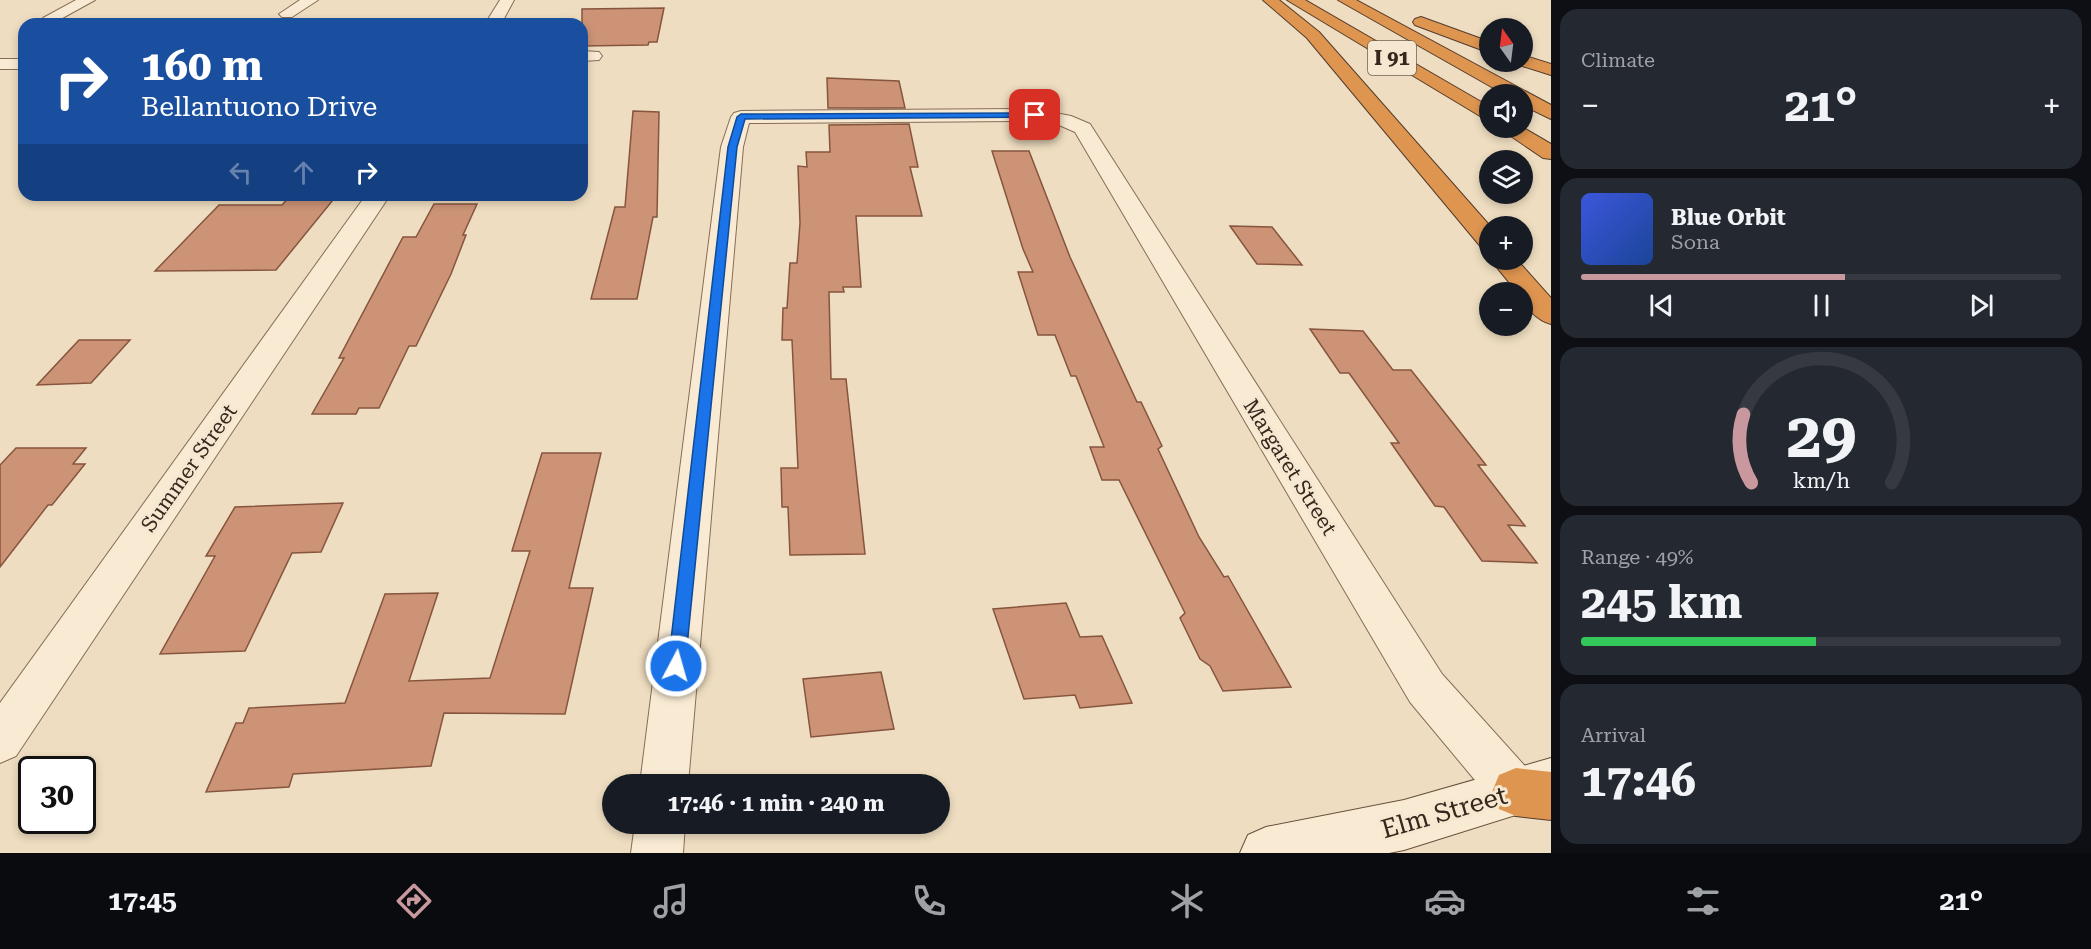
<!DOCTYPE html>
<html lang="en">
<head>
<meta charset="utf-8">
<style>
	:root { --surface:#171b24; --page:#242831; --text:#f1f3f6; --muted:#9ea1a6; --line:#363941; --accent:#c8989e }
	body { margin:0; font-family:"Roboto Serif",serif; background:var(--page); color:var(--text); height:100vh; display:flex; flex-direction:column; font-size:22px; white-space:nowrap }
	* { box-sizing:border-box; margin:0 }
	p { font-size:20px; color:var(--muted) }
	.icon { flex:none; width:33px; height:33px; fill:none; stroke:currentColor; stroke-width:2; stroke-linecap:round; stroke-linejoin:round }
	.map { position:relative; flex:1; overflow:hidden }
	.side { display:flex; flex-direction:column; gap:9px; padding:9px; background:#0d0f14; width:540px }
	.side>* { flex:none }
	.hud { position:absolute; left:18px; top:18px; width:570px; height:183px; border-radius:18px; box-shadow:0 3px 9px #0003; background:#1a4fa0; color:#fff; overflow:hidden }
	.needle { width:39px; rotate:346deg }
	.tools { position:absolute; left:1479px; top:18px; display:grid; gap:12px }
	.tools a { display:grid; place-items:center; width:54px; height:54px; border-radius:50%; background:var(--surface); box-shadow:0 3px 9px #0003; font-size:30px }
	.speed { position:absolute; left:18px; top:756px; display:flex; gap:12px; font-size:30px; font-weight:700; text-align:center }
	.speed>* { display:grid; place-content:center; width:78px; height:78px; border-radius:50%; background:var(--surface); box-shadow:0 3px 9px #0003; line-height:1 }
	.speed .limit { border:3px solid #111; border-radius:9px; background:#fff; color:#111 }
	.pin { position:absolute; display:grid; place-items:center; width:51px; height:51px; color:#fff; margin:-26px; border-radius:12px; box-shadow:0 3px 9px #0006 }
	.me { position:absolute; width:66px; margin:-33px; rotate:6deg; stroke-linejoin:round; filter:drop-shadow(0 0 4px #0008) }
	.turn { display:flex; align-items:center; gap:21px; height:126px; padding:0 24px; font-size:27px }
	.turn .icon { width:78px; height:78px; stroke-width:2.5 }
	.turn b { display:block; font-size:42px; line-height:51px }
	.lanes { display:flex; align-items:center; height:57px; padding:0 24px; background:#0003; justify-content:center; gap:30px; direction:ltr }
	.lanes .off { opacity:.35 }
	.big { font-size:45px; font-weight:700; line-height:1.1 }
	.side .tile { flex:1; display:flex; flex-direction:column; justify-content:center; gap:9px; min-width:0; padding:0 21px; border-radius:18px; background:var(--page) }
	.side .dial { align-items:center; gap:0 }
	.dial svg { height:156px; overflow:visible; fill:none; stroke:var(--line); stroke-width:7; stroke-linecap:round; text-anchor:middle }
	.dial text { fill:var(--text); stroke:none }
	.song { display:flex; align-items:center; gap:18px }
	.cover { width:72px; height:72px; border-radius:9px; background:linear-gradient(135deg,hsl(230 70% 55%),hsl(220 70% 35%)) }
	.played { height:6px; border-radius:3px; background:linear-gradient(90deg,var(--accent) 55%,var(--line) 55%) }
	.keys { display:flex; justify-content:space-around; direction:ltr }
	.heat { display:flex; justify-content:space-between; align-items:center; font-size:33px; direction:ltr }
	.charge { height:9px; border-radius:4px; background:linear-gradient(90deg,#34c759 49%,var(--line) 0) }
	.trip { position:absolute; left:602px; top:774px; width:348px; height:60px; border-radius:30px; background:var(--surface); box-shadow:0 3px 9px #0003; font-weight:700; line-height:60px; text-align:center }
	.dock { display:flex; height:96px; justify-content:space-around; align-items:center; background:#090b0e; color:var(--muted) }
	.dock .icon { width:42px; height:42px }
	.dock .selected { color:var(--accent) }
	.dock b { font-size:27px; color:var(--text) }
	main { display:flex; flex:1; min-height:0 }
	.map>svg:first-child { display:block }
	.building { fill:#cc9376; stroke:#86553e; stroke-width:1.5 }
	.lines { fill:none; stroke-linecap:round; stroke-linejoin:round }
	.minor-casing { stroke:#876d58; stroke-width:2 }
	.secondary-casing { stroke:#694f3c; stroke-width:2 }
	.motorway-casing { stroke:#543c2d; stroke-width:2 }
	.minor { fill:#f9ebd3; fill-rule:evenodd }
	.secondary { fill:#f9ebd3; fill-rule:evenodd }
	.motorway { fill:#de9550; fill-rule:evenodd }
	.route { fill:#1a73e8; stroke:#114b97; stroke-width:1.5 }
	.labels { text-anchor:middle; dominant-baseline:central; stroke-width:6; stroke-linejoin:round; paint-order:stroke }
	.shield { fill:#f5e7d0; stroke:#6f6153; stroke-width:1.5 }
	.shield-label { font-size:20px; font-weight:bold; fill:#36271d }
	.street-label { font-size:21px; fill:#36271d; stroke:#f5e7d0 }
	.near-street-label { font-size:26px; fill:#36271d; stroke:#f5e7d0 }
</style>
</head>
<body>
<main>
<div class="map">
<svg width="1551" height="853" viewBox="0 0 1551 853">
	<rect width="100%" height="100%" fill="#eeddc0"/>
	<g class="building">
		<polygon points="664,8 657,42 649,42 648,45 582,46 582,9"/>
		<polygon points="827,78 899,81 905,108 828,108"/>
		<polygon points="633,111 659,112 657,217 653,217 637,299 591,299 615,207 625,207"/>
		<polygon points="909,124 918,167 910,167 922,216 856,216 861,287 843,287 844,292 829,292 831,379 846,379 865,554 790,555 788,507 782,507 781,468 798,468 792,340 782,340 783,308 787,308 790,263 797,263 800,223 798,166 807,167 806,152 830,152 829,125"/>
		<polygon points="992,151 1029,151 1070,257 1137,402 1141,402 1162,446 1158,449 1199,537 1224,577 1228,576 1291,687 1223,691 1210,666 1200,659 1180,618 1185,613 1119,480 1102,480 1090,447 1104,447 1076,376 1071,376 1055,335 1038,335 1018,272 1033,272 1023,249"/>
		<polygon points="291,195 337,195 276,270 155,271 219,205 282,205"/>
		<polygon points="434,204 477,204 463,235 466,235 451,274 416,346 409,346 379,408 359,408 356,414 312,414 344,358 339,358 403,237 416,237"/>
		<polygon points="1230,226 1272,227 1302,265 1257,264"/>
		<polygon points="1310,329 1363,331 1393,370 1411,370 1486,465 1478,465 1525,526 1508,525 1537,563 1482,561 1444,507 1435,506 1391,443 1399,443 1349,373 1340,373"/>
		<polygon points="79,340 130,340 91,383 37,385"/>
		<polygon points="16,448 86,448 73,464 85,464 52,505 48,505 0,567 0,465"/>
		<polygon points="542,453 601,453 569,588 593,588 565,714 444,713 431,766 293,774 289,787 206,792 236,723 243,723 249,708 345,703 385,594 438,593 409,681 490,678 530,551 512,551"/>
		<polygon points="343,503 321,552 292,553 245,651 160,654 215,556 206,556 235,507"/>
		<polygon points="1066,603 1080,637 1102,636 1132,703 1080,708 1075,695 1024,699 993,609"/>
		<polygon points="881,672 894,729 811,737 803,679"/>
	</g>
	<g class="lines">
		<g class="minor-casing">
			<g id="minor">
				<polygon points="76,0 95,0 57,21 45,21 43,18"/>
				<polygon points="300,0 318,0 292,17 282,17 279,14"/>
				<polygon points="500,0 514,0 501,24 485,24"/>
				<polygon points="582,51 599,52 602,56 599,60 582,61"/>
				<rect x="0" y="59" width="24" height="10"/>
				<polygon points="1035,109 1071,116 1090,124 1442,674 1533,775 1540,792 1533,809 1516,816 1499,809 1410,702 1075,132 1059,125 1035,121 749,123 743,147 688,784 640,784 721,147 731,117 734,113 741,111"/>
				<polygon points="366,195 390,195 16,756 0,763 0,703"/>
				<polygon points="635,824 685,824 683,853 631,853"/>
			</g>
		</g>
		<g class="secondary-casing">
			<polygon id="secondary" points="1551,758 1551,804 1404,850 1389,853 1240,853 1248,835 1266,827 1404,800"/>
		</g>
		<g class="motorway-casing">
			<g id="motorway">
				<polygon points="1263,0 1279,0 1319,32 1490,226 1490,249 1481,247 1307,38"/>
				<polygon points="1287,0 1305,0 1490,107 1490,122"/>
				<polygon points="1338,0 1356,0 1551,105 1551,119 1522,105 1522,94 1504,94"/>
				<polygon points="1421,17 1490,42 1490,53 1415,25 1413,22 1415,19"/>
				<polygon points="1522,55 1551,64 1551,75 1516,64 1514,62 1522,62"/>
				<polygon points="1522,127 1551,144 1551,159 1543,158 1499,128"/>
				<path d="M1491 260H1517L1551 298V324C1538 321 1522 306 1522 292H1517Z"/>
				<polygon points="1516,768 1551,772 1551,820 1516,816 1499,809 1492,792 1499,775"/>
			</g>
		</g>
		<use href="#minor" class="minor"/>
		<use href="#secondary" class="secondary"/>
		<use href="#motorway" class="motorway"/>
	</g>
	<polygon class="route" points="1035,113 1038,117 745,119 737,147 685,666 683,672 676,674 670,672 668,666 728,147 737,117 741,114"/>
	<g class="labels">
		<rect class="shield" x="1368" y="41" width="48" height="34" rx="4.5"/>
		<g class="shield-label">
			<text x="1392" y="58">I 91</text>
		</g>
		<g class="street-label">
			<text transform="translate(1290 467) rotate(58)">Margaret Street</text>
			<text transform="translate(189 468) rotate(-55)">Summer Street</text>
		</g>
		<g class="near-street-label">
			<text transform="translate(1444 812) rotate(-16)">Elm Street</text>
		</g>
	</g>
</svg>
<div class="tools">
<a><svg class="needle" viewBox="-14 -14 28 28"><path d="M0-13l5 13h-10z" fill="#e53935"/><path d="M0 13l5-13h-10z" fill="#9ea1a6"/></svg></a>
<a><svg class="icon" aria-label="sound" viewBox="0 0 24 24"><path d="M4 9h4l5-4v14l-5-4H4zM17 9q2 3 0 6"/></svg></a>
<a><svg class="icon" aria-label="layers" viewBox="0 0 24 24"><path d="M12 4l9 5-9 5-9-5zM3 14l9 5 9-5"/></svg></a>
<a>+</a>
<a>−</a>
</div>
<div class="speed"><div class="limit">30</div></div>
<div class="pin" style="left:1035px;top:115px;background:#d93025"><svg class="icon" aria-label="arrive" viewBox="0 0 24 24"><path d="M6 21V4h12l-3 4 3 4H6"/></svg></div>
<svg class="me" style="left:676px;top:666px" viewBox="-20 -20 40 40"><circle r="17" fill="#1a73e8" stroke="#fff" stroke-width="3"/><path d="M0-11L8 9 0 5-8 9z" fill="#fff"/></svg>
<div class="trip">17:46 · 1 min · 240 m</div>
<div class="hud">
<div class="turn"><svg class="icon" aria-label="right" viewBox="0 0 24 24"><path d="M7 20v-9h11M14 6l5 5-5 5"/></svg><div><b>160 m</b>Bellantuono Drive</div></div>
<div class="lanes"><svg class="icon off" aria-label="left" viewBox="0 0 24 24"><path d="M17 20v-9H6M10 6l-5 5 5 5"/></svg><svg class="icon off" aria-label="ahead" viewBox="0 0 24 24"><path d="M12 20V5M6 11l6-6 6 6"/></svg><svg class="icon" aria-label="right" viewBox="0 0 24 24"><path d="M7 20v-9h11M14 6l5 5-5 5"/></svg></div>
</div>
</div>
<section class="side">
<div class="tile"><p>Climate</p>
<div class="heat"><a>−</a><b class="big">21°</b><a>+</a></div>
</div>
<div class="tile">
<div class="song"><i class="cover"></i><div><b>Blue Orbit</b><p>Sona</p></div></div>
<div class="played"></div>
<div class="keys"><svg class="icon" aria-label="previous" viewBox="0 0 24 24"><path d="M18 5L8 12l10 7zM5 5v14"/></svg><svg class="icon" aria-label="pause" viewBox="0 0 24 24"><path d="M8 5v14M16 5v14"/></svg><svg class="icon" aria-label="next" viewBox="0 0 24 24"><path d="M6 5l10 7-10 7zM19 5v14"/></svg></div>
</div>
<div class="tile dial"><svg viewBox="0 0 100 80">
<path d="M14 69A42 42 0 1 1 86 69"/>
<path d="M14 69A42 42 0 0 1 10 34" stroke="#c8989e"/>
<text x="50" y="56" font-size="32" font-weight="700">29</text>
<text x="50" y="72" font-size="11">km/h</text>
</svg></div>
<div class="tile"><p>Range · 49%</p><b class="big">245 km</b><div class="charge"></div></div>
<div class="tile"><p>Arrival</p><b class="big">17:46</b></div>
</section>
</main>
<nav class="dock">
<b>17:45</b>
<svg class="icon selected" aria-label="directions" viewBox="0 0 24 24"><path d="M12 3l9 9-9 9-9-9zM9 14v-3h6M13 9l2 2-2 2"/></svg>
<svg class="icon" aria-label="music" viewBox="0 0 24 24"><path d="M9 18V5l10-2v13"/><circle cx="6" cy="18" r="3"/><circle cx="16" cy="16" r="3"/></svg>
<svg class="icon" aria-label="phone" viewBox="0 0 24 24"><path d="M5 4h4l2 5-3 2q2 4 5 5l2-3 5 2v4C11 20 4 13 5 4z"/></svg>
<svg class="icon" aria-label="climate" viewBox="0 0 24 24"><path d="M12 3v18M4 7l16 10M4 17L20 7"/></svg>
<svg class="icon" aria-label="car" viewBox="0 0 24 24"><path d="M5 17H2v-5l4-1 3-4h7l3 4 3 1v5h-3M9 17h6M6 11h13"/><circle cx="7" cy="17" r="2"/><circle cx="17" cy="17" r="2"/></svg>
<svg class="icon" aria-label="filters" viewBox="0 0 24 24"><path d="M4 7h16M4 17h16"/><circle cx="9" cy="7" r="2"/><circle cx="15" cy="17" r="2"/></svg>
<b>21°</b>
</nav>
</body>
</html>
